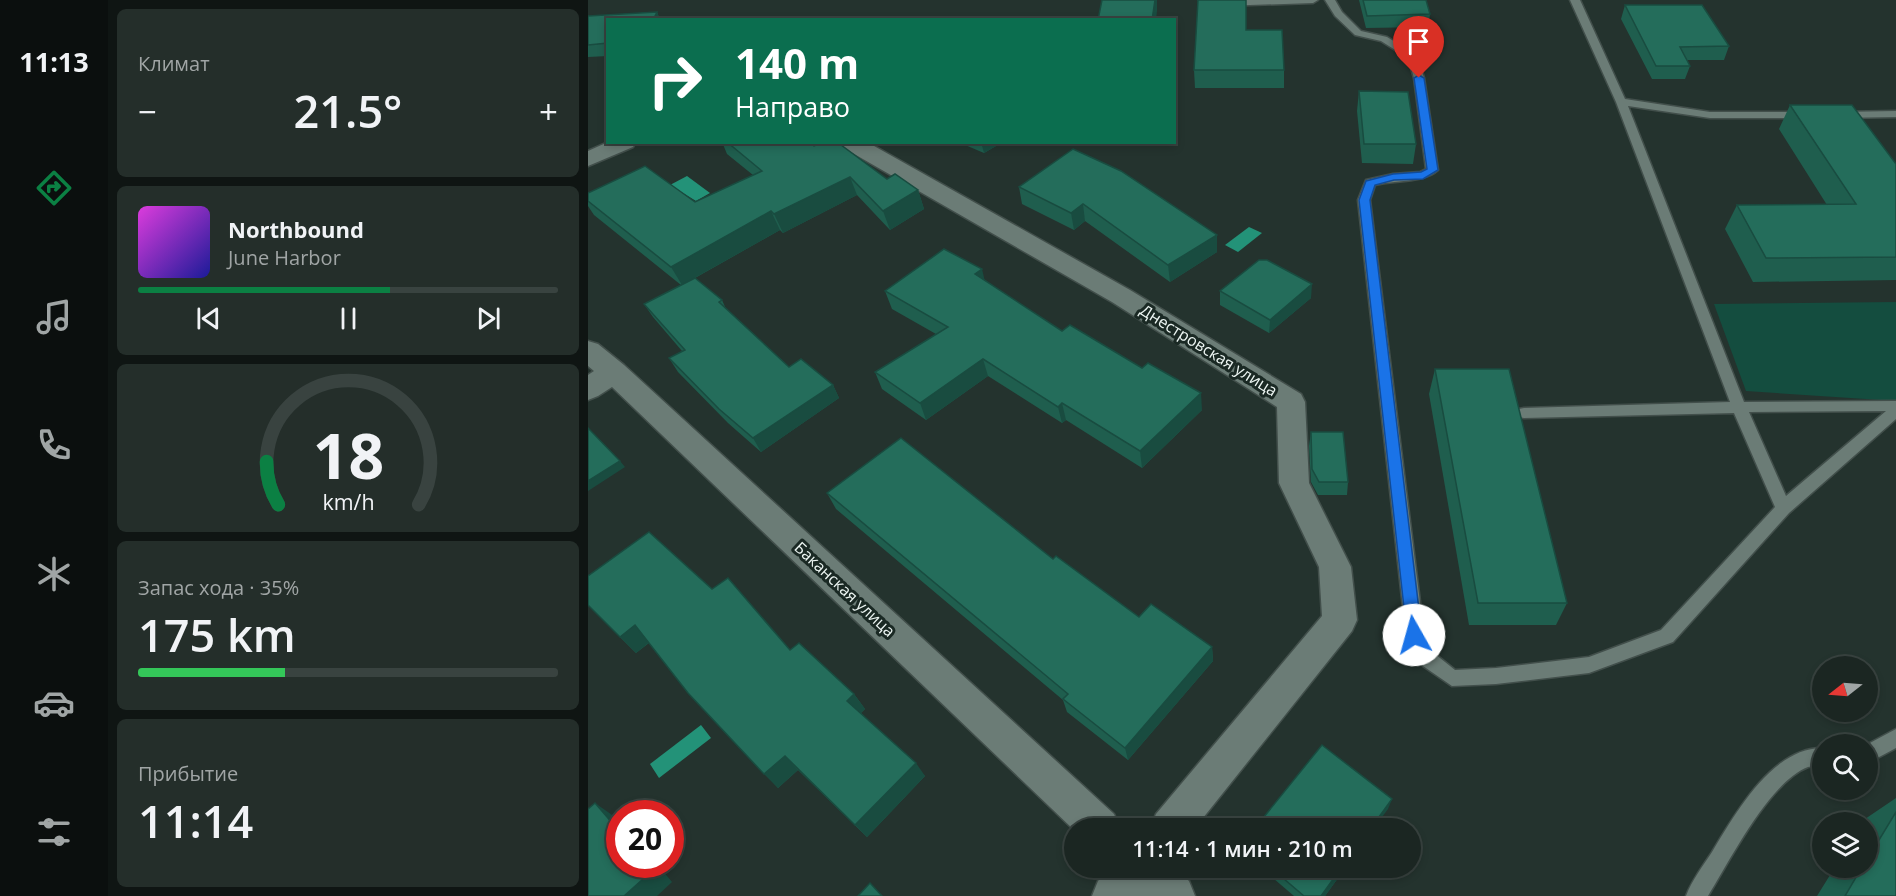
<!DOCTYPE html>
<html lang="ru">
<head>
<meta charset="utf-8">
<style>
	:root { --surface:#1b2622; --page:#242e2a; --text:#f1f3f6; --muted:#a0a5a5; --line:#394340; --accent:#0b8043 }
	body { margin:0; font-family:"Open Sans",sans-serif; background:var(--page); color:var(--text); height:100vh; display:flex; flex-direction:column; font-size:22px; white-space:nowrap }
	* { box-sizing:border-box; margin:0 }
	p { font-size:20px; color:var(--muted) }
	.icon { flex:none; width:33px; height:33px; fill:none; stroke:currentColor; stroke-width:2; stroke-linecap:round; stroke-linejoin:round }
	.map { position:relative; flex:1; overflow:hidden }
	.side { display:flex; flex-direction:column; gap:9px; padding:9px; background:#0f1513; width:480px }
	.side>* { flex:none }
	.hud { position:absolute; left:18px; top:18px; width:570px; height:126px; border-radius:0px; box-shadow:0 3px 9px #0003,0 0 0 2px var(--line); background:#0b6e4f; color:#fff; overflow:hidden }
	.needle { width:39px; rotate:253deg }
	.buttons { position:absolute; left:1224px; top:656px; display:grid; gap:12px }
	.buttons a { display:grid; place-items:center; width:66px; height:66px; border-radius:50%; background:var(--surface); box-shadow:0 3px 9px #0003,0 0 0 2px var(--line); font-size:30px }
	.speed { position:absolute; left:18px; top:800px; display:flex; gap:12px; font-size:30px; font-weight:700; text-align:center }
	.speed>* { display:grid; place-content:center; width:78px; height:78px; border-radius:50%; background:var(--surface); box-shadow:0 3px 9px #0003,0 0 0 2px var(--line); line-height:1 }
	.speed .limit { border:9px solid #d22; background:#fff; color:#111 }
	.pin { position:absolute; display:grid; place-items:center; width:51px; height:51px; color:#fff; margin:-62px -26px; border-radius:50% 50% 50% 0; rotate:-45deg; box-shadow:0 0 6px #0007 }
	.pin .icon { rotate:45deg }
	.me { position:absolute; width:66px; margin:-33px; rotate:353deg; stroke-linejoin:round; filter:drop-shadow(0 0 4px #0008) }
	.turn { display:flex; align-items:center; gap:21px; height:126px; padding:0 30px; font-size:27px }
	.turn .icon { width:78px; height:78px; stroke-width:2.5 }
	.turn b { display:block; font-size:42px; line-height:51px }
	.big { font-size:45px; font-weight:600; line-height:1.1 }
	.side .tile { flex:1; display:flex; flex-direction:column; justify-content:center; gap:9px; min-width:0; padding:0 21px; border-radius:9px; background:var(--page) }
	.side .dial { align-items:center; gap:0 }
	.dial svg { height:156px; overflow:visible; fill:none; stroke:var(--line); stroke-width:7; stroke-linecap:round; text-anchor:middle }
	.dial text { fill:var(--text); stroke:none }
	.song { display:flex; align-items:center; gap:18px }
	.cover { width:72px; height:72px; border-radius:9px; background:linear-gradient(135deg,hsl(300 70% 55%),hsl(240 70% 35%)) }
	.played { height:6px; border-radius:3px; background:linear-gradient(90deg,var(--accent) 60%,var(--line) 60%) }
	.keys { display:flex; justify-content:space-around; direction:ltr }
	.heat { display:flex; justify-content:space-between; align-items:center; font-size:33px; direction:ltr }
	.charge { height:9px; border-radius:4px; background:linear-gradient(90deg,#34c759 35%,var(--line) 0) }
	.trip { position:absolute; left:476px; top:818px; width:357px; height:60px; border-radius:30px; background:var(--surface); box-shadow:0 3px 9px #0003,0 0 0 2px var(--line); font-weight:600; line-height:60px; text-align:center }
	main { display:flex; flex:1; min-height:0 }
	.tabs { display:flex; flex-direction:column; width:108px; justify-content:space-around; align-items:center; background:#0b0f0e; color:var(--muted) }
	.tabs .icon { width:42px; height:42px }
	.tabs .current { color:var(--accent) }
	.tabs b { font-size:27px; color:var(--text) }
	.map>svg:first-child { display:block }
	.green { fill:#144d3f }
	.water { fill:#239278 }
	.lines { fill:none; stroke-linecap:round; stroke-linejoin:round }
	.lane-casing { stroke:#424f4b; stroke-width:3 }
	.street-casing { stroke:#424f4b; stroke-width:3 }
	.lane { fill:#6b7c76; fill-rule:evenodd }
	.street { fill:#6b7c76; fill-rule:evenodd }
	.wall { fill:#1f5e4e }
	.shaded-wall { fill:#194c40 }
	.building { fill:#246d5b; stroke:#194c40; stroke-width:1.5 }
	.route { fill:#1a73e8; stroke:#114b97; stroke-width:1.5 }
	.labels { text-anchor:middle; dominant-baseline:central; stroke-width:6; stroke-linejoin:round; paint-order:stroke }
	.street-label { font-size:16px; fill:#edf6f3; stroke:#1a2924 }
</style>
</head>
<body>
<main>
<nav class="tabs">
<b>11:13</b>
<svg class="icon current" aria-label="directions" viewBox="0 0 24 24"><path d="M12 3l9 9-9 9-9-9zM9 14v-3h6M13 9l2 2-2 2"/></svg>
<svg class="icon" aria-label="music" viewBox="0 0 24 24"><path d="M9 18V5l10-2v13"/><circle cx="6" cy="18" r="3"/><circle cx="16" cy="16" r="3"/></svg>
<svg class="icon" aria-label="phone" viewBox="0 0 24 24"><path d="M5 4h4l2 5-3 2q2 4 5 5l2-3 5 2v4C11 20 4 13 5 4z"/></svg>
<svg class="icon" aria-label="climate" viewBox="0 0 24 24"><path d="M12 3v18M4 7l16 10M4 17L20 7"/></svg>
<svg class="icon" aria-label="car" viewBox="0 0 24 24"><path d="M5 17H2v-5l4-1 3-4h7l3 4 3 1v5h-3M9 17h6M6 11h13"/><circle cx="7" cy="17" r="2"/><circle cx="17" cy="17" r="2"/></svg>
<svg class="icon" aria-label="filters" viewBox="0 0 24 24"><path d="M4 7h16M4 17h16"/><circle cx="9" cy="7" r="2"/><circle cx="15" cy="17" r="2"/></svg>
</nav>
<section class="side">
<div class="tile"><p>Климат</p>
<div class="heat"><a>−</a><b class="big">21.5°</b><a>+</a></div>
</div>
<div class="tile">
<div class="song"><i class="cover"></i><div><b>Northbound</b><p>June Harbor</p></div></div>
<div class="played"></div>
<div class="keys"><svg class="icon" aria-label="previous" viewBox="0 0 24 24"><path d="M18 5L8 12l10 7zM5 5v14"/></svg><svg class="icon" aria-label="pause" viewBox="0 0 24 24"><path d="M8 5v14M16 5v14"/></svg><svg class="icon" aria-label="next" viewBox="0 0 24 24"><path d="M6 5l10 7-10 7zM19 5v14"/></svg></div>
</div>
<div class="tile dial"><svg viewBox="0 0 100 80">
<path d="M14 69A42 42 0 1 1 86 69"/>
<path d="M14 69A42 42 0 0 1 8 47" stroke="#0b8043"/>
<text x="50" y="56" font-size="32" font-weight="700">18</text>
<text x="50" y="72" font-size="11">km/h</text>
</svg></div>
<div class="tile"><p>Запас хода · 35%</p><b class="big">175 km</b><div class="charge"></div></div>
<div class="tile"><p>Прибытие</p><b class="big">11:14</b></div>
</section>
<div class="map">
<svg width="1308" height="896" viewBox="0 0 1308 896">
	<rect width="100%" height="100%" fill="#24332e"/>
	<polygon class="green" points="1308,302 1308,401 1158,391 1126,304"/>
	<g class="water">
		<polygon points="99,176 122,193 108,201 82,185"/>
		<polygon points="661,227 674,233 650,252 637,245"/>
		<polygon points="113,725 123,738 71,778 62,764"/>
	</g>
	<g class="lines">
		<g class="lane-casing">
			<g id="lane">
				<polygon points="611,0 730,0 725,3 632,6"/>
				<path d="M737 0H747L754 12 773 31 799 37 829 55 836 78 850 170C837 183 805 180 787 185L782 200 836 634 847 654 867 670 908 668 1001 657 1073 630 1187 507 1146 413 936 418 931 417 929 413 931 409 936 408 1142 402 1028 102 982 0H992L1037 99 1122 112H1218L1223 115 1218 118H1122L1040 106 1156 402 1308 401V419L1201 513 1085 642 1001 673 908 684 864 686 835 666 818 635 770 200 778 180 805 174 832 172 838 169 826 78 820 58 793 41 767 35 747 16ZM1298 411 1198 496 1161 412Z"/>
				<polygon points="1308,111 1308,117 1251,118 1246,115 1251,112"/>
				<polygon points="1308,729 1308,748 1280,763 1280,744"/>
				<path d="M1234 748V766C1230 766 1224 766 1220 767 1182 781 1141 862 1120 896H1098C1104 880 1115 866 1124 852 1147 814 1184 748 1234 748Z"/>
			</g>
		</g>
		<g class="street-casing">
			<g id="street">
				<polygon points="20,142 48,142 45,147 0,166 0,151"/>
				<polygon points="251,142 279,142 542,290 713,394 717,402 721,483 763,567 769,620 764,631 607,828 562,828 568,814 734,616 731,567 691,483 689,407 524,302 254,147"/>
				<polygon points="0,341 10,344 36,365 526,814 532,828 486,828 486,830 24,387 10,396 0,400 0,375 6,371 0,366"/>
				<polygon points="523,867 584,867 601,881 607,896 504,896 510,881"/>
			</g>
		</g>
		<use href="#lane" class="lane"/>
		<use href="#street" class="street"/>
	</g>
	<g class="wall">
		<polygon points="771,0 838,0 842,14 840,27 778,28"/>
		<polygon points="1037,5 1141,46 1136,60 1099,60 1102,66 1097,79 1064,79 1033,19"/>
		<polygon points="69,12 72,20 20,20 20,56 0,57 0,16"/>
		<polygon points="658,30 696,70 696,88 607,88 606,70"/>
		<polygon points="771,91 828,144 825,164 774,163 769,111"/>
		<polygon points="1202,105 1308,164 1308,280 1165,282 1137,229 1149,205 1239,205 1191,129"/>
		<polygon points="134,142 221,142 226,146 299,179 330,190 336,209 302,230 269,195 195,233 192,230 107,278 134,300 138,309 201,367 245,385 251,398 173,452 140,423 90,372 81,358 94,351 65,317 56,304 93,285 6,215 0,206 0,193 107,202 165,175 139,154"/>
		<polygon points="370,142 415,142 396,153"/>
		<polygon points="485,149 629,252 582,282 497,221 486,230 434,204 431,187"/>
		<polygon points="397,281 474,331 614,410 554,468 478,420 474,423 400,376 338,420 294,389 287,372 348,334 304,309 297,291"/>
		<polygon points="632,291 723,298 681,333 632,305"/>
		<polygon points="847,369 979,603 968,625 881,625 841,394"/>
		<polygon points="723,432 760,482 759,495 730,495 723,482 721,446"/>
		<polygon points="239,493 465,559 551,617 624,647 625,661 540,760 479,712 475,700 248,509"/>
		<polygon points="124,589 202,650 266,694 277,709 273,713 337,776 279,837 210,770 190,788 61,643 48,653 32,637"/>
		<polygon points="1308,798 1308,896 1229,896 1247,867 1280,867 1280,822 1275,822 1277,819"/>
		<polygon points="672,867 758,867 737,896 706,896"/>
	</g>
	<g class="shaded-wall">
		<polygon points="567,0 569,0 569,11 568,20 564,20"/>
		<polygon points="69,12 72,20 65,20"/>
		<polygon points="393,142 415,142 396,153"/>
		<polygon points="262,177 269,195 195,233 186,214"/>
		<polygon points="330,190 336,209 302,230 295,211"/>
		<polygon points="495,204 497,221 486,230 483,213"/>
		<polygon points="183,211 192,230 94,285 83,267"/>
		<polygon points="629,235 629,252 582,282 580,265"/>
		<polygon points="394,269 398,286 387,274"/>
		<polygon points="724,284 723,298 681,333 682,320"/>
		<polygon points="395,359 400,376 338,420 332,403"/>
		<polygon points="245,385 251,398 173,452 165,438"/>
		<polygon points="613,393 614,410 554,468 552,451"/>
		<polygon points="474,403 478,420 474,423 470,407"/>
		<polygon points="32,461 37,467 0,491 0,481"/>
		<polygon points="47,625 63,641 48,653 32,637"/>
		<polygon points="624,647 625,661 540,760 537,748"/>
		<polygon points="266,694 277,709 270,715 259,701"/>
		<polygon points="197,756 210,770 190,788 176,774"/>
		<polygon points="328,763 337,776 279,837 267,825"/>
		<polygon points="804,799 800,809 786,828 783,828"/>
		<polygon points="7,803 27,817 32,822 32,832"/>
		<polygon points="60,864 69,864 84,882 69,896 36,896"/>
		<polygon points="754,867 758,867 737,896 733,896"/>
	</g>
	<g class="building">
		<polygon points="514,0 567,0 564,20 510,20"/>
		<polygon points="610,0 658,0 658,30 694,30 696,70 606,70"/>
		<polygon points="775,0 838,0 842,14 779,16"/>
		<polygon points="1037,5 1114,5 1141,46 1092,47 1102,66 1068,66"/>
		<polygon points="69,12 65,20 20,20 20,43 0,45 0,16"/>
		<polygon points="771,91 820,92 828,144 776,144"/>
		<polygon points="1202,105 1264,105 1308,164 1308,257 1178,258 1149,205 1268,204"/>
		<polygon points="139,142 221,142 226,146 235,142 249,142 299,179 307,174 330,190 295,211 262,177 186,214 183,211 83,267 0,201 0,193 57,166 107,202 174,171"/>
		<polygon points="485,149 533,171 629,235 580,265 495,204 483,213 431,187"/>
		<polygon points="356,249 394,269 387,274 474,331 482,325 554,368 560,363 613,393 552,451 474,403 470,407 395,359 332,403 287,372 360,327 297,291"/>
		<polygon points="671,260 679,260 724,284 682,320 632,291"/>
		<polygon points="107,278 134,300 131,302 201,367 213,359 245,385 165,438 131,409 81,358 97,350 56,304"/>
		<polygon points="847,369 921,369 979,603 890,603"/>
		<polygon points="0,428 32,461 0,481"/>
		<polygon points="723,432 755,432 760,482 731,482 724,469"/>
		<polygon points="313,438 465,559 468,556 551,617 563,604 624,647 537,748 475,699 480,694 239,493"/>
		<polygon points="61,532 124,589 140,578 202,650 211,643 266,694 259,701 328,763 267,825 197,756 176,774 100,693 47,625 32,637 0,605 0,576"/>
		<polygon points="734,745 804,799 783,828 667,828"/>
		<polygon points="7,803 32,832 32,864 60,864 65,870 36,896 0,896 0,809"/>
		<polygon points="1308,812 1308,896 1257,896 1274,867 1280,867 1280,858"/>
		<polygon points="682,867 754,867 733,896 716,896"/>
		<polygon points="282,883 294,896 270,896"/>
	</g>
	<polygon class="route" points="831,75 836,78 850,170 835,179 806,180 787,185 782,200 834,635 832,640 826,642 821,640 819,635 771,200 778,181 805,174 833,172 839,169 826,78"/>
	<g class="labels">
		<g class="street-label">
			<text transform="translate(621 350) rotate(32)">Днестровская улица</text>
			<text transform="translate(257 589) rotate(43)">Баканская улица</text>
		</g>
	</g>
</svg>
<div class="buttons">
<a><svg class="needle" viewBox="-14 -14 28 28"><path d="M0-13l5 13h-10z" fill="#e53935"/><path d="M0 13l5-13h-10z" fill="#a0a5a5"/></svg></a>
<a><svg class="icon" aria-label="search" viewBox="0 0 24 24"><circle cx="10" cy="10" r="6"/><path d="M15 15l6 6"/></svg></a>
<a><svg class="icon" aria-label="layers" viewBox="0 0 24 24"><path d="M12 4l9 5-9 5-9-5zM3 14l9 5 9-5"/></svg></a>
</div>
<div class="speed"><div class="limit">20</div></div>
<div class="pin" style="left:831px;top:78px;background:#d93025"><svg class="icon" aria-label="arrive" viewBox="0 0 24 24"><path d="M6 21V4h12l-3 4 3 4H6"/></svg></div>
<svg class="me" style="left:826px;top:635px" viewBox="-20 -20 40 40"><circle r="19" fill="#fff"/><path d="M0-13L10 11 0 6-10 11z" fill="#1a73e8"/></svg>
<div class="trip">11:14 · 1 мин · 210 m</div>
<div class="hud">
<div class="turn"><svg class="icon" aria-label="right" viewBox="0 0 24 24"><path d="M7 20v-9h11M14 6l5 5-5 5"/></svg><div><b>140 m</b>Направо</div></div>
</div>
</div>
</main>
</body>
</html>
